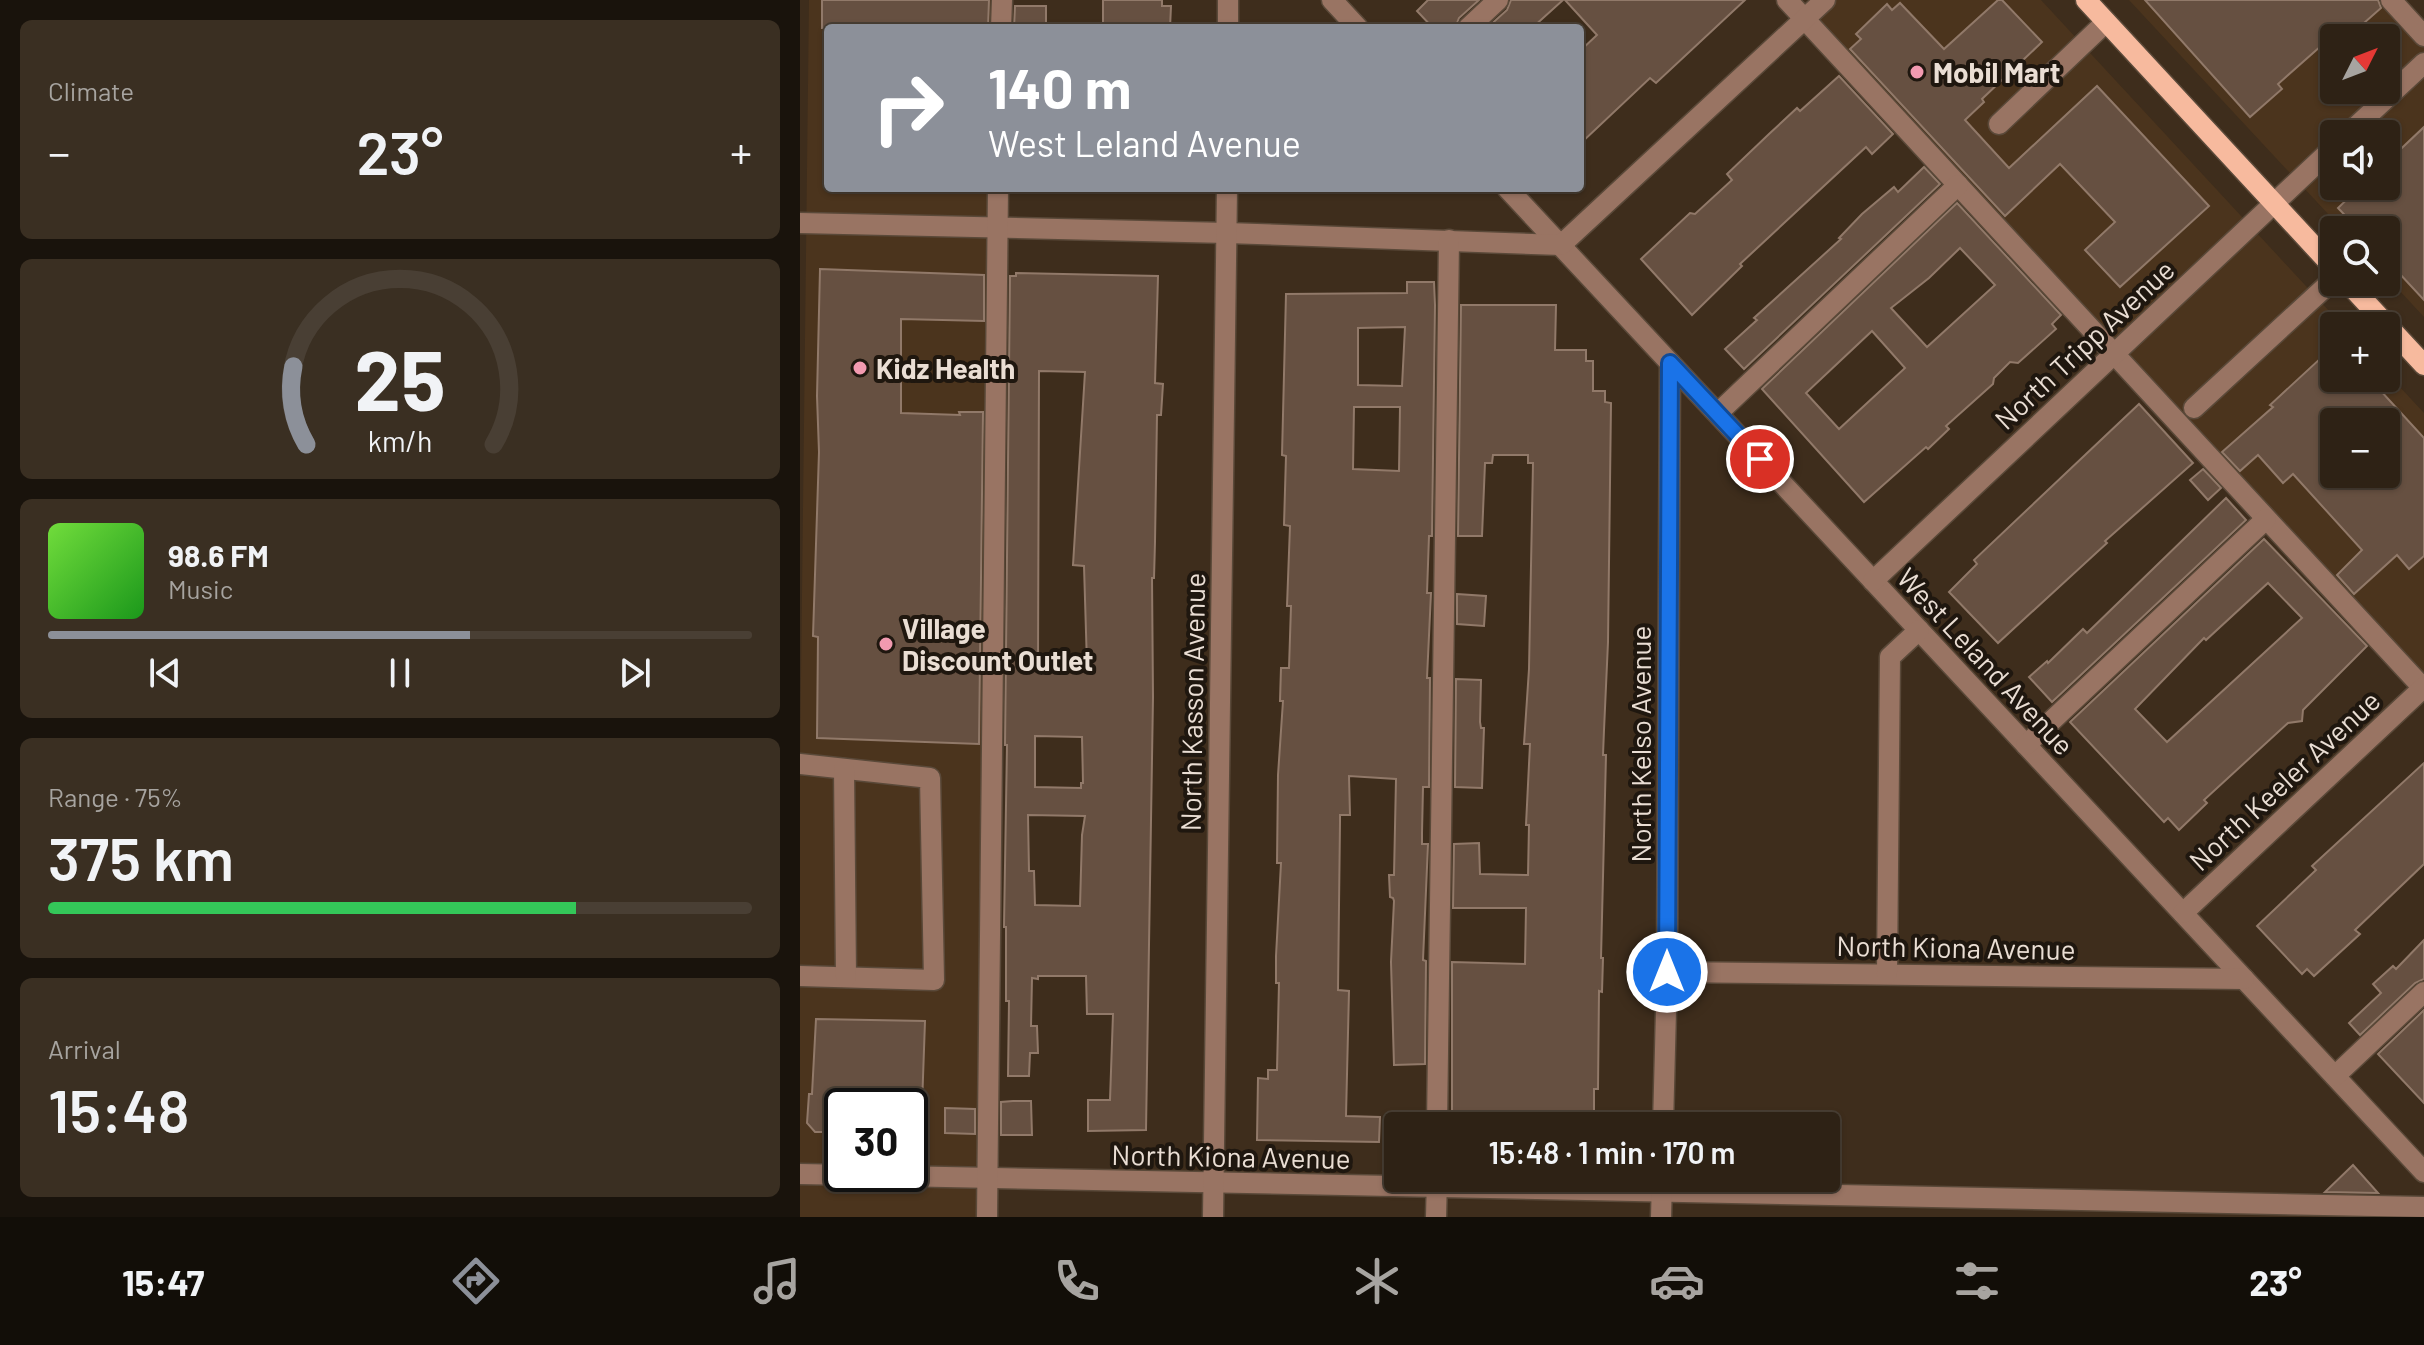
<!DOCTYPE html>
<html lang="en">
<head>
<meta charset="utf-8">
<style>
	:root { --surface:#2e2215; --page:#3a2f22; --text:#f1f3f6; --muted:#a7a4a0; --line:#493f34; --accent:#8c9099 }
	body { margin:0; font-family:Barlow,sans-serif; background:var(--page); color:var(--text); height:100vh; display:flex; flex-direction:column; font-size:30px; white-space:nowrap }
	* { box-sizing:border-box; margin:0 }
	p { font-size:26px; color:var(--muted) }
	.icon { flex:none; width:44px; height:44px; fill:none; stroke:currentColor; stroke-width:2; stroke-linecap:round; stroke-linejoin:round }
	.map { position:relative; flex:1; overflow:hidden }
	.sheet { display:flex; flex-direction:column; gap:20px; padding:20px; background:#19130c; width:800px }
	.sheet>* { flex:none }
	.top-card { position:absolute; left:24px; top:24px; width:760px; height:168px; border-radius:8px; box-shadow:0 2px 6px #0004,0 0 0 2px var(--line); background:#8c9099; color:#fff; overflow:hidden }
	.needle { width:52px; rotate:48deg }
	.buttons { position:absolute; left:1520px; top:24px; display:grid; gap:16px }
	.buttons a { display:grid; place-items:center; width:80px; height:80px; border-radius:8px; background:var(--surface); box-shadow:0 2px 6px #0004,0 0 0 2px var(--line); font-size:40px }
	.speed { position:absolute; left:24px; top:1088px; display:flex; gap:16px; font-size:40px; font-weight:700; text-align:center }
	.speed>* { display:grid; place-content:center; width:104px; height:104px; border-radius:50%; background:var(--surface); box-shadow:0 2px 6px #0004,0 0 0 2px var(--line); line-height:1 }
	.speed .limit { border:4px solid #111; border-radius:12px; background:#fff; color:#111 }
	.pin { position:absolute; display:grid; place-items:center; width:68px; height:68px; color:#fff; margin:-34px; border:4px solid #fff; border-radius:50%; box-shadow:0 2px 8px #0007 }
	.me { position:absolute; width:88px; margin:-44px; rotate:0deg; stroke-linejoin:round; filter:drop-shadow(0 0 6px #0008) }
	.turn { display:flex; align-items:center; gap:28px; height:168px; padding:0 32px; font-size:36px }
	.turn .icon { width:104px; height:104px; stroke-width:2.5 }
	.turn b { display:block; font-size:56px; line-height:68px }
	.big { font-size:60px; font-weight:600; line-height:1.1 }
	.sheet .card { flex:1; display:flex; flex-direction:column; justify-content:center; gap:12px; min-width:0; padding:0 28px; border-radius:12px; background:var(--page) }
	.sheet .dial { align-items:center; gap:0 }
	.dial svg { height:208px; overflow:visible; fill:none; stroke:var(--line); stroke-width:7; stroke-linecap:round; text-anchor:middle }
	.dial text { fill:var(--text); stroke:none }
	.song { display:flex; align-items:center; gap:24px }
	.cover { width:96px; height:96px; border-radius:12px; background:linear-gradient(135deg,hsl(100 70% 55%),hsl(120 70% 35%)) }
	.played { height:8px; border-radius:4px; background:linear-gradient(90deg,var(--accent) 60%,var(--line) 60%) }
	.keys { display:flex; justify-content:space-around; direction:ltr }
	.heat { display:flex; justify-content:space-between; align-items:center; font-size:44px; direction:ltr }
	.charge { height:12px; border-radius:6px; background:linear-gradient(90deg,#34c759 75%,var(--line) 0) }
	.trip { position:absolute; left:584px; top:1112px; width:456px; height:80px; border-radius:8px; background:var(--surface); box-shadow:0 2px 6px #0004,0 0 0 2px var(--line); font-weight:600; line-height:80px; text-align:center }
	.dock { display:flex; height:128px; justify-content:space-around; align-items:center; background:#120e08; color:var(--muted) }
	.dock .icon { width:56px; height:56px }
	.dock .current { color:var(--accent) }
	.dock b { font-size:36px; color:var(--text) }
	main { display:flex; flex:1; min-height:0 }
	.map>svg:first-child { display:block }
	.built { fill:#4b341d; fill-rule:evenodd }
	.building { fill:#665041; stroke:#917969; stroke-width:2; fill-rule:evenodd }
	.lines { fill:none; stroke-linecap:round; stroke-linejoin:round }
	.minor-casing { stroke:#5a4939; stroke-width:23 }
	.major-casing { stroke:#5a4939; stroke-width:23 }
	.minor { stroke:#997463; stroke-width:20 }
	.major { stroke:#f7ba9e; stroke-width:20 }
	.route-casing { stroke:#114b97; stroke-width:20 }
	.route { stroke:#1a73e8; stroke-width:14 }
	.poi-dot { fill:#f29ab0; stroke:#1f170f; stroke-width:3 }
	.labels { text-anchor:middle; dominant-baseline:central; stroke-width:8; stroke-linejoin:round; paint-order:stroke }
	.poi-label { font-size:28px; font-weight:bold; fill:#eaded4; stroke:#1f170f; text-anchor:start }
	.street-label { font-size:28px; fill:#eaded4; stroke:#1f170f }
</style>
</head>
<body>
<main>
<section class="sheet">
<div class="card"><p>Climate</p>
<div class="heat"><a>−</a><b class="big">23°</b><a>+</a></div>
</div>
<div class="card dial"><svg viewBox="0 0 100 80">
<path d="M14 69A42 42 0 1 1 86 69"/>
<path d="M14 69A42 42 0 0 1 9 39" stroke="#8c9099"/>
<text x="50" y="56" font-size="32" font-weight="700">25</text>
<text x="50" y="72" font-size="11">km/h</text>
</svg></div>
<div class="card">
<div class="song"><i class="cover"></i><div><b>98.6 FM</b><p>Music</p></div></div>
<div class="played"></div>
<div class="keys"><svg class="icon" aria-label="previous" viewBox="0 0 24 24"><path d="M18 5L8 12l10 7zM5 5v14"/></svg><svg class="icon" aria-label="pause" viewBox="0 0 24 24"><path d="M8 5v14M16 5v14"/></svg><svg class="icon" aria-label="next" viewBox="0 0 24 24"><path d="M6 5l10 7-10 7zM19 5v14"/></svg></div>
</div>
<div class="card"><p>Range · 75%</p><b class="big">375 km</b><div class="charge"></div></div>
<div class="card"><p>Arrival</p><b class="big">15:48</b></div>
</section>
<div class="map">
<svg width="1624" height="1217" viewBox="0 0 1624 1217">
	<rect width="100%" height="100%" fill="#3e2d1c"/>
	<g class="built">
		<path d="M9 0H205L204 28H28V188H203L190 1217H0V763ZM42 1106H110V1174H42Z"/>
		<path d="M1030 0H1241L1543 326H1534V378H1586V372L1624 413V679L1011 18ZM1534 422H1586V474H1534Z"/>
		<path d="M1329 0H1579L1624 48V317L1586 276V230H1543ZM1534 38H1586V90H1534ZM1534 134H1586V186H1534Z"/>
	</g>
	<g class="building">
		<polygon points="22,0 189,0 188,28 22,28"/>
		<polygon points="303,0 362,0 362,6 371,6 370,28 303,28"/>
		<polygon points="628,0 679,0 659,18 655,28 633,28 617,11"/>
		<polygon points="711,0 763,0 732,28 687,28 707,10"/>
		<polygon points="765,0 945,0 856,83 850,78 780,144 780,51 797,35"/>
		<polygon points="1198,0 1202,0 1242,42 1182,99 1184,102 1165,120 1209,168 1297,86 1409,206 1320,287 1285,250 1315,222 1260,164 1205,216 1050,49 1061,39 1056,34 1087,4 1092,10 1100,3 1144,49"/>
		<polygon points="1345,0 1578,0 1581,8 1547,38 1530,38 1478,84 1482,89 1450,117"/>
		<polygon points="215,6 246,6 246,28 214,28"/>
		<polygon points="1039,76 1093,134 1072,154 1066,147 940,264 942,266 892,315 841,259 890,213 895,214 932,180 927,174 969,134 997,108 1000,111"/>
		<polygon points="1624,127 1624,300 1586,259 1586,230 1559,230 1538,208 1561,186 1586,186 1586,163"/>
		<polygon points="1124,167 1140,184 944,369 925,349 957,320 954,318 1041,239 1039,238 1062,214 1094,187 1098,192"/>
		<path d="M1157 203 1261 315 1252 324 1256 329 1218 363 1210 362 1194 378 1193 384 1146 426 1149 429 1128 449 1126 447 1064 502 962 389ZM1160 248 1195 285 1127 347 1091 308 1129 278ZM1072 331 1105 368 1039 429 1006 393Z"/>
		<polygon points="20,269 184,275 184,321 101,319 101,413 160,415 159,412 183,412 179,744 17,738 18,637 13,636 19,452 17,396"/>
		<path d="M216 273 358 276 355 383 363 384 361 415H357L355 542 354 578H352L353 697 346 1130 288 1131V1100H310L313 1014H287L286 976H238V979L232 978 231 1026H237L238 1053H230L229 1076H208L209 1001H206V927H204L207 745H205L210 276H216ZM239 371 285 372 273 565 284 566 287 665 238 664ZM235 736 282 737 283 783H281V788L235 787ZM228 815 285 816 282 835 280 906 235 905 234 871H229Z"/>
		<path d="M607 282H634L635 305 632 536H629L627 593H631L627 678H630L629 787H623L622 833V844H628L623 960 626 961 625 1064 594 1065 591 962 594 901 593 898 590 897 589 875H594L596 779 549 776 550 815H540V822L538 990 549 991 546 1116 580 1117 579 1142 457 1140 458 1078 468 1079V1070H477L479 983H476V956L481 863H477L478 775 483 701H480L481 668H489L491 606H487L490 526 484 525 486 456 482 455 486 294 607 293ZM605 327 602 386 558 385V328ZM554 407H600L599 471 553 469Z"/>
		<polygon points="661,305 756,305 755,350 786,350 786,361 793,361 793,391 805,391 805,402 811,403 808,642 804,730 803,755 806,755 801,958 803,958 802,992 799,991 798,1089 794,1089 794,1126 652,1126 652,962 725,964 726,908 653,908 654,844 679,843 680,874 728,875 729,825 726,825 730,744 724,744 729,669 733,463 728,463 728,455 693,455 692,463 685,463 682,536 658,536"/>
		<path d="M1534 346V378H1569L1624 438V556L1609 569 1597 555 1554 594 1537 575 1562 550 1493 474 1483 483 1458 455 1440 471 1422 452 1473 407 1470 405ZM1534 422H1586V474H1534Z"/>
		<polygon points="1339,404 1393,463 1305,541 1307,543 1198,643 1149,592 1177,564 1174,560"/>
		<polygon points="1403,469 1421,488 1408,500 1390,480"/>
		<polygon points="1426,498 1446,520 1252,702 1229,677 1247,661 1248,663 1283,629 1287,633"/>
		<path d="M1464 539 1567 646 1503 710 1502 721 1488 723 1404 800 1407 803 1379 830 1368 818 1364 822 1270 722ZM1468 583 1502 618 1367 742 1335 709 1404 638 1406 640Z"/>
		<polygon points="657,594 686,596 684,626 657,624"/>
		<polygon points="656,679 681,680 680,722 681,728 684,728 682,788 655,787"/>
		<polygon points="1624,763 1624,864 1555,930 1560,934 1514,976 1507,969 1502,974 1457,926 1516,870 1512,866"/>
		<polygon points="1624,940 1624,979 1615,983 1560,1035 1549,1023 1581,993 1573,984 1593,966 1596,969"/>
		<polygon points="1624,1010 1624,1103 1578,1054"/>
		<polygon points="16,1019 125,1021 122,1106 42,1106 42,1132 15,1132 7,1123 9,1094 12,1094"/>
		<polygon points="213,1101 231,1101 232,1135 201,1135 201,1102"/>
		<polygon points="145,1108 175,1109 175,1134 145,1133"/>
		<polygon points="1553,1165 1578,1193 1525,1192"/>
	</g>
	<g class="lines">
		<g class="minor-casing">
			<g id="minor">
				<polyline points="532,0 558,28"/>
				<polyline points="987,0 1624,689"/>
				<polyline points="1591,0 1624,36"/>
				<polyline points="201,28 202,0"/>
				<polyline points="428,28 428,0"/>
				<polyline points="668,28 698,0"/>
				<polyline points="1199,124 1306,22"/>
				<polyline points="1548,134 1624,63"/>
				<polyline points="707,188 1624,1172"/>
				<polyline points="0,223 427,233 761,245 1025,0"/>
				<polyline points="1394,408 1534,279"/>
				<polyline points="918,413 1158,185"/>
				<polyline points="1073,581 1534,147"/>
				<polyline points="1226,745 1466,519"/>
				<polyline points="0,764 130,778 134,980 0,976"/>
				<polyline points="44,769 46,977"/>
				<polyline points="1383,913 1624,687"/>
				<polyline points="867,972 1444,979"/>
				<polyline points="1087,974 1090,657 1119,630"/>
				<polyline points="1535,1076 1624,992"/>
				<polyline points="637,1126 649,240"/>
				<polyline points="863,1126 867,972 870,363"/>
				<polyline points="0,1174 1624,1207"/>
				<polyline points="187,1217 198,188"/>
				<polyline points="413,1217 427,188"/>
				<polyline points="636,1217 637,1178"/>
				<polyline points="861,1217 862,1181"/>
			</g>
		</g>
		<g class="major-casing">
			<g id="major">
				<polyline points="1286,0 1534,268"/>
				<polyline points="1547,282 1624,365"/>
			</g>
		</g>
		<use href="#minor" class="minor"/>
		<use href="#major" class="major"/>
	</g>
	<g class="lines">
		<g class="route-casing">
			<polyline id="route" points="867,972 870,363 960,459"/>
		</g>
		<use href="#route" class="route"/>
	</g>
	<g class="poi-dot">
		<circle cx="1117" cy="72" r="8"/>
		<circle cx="60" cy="368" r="8"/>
		<circle cx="86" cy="644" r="8"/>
	</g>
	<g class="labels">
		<g class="poi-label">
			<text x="1133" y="72">Mobil Mart</text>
			<text x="76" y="368">Kidz Health</text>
			<text x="102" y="628">Village<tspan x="102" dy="32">Discount Outlet</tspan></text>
		</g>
		<g class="street-label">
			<text transform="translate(1284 344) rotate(-43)">North Tripp Avenue</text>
			<text transform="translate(1186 661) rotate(47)">West Leland Avenue</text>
			<text transform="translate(392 702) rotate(-89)">North Kasson Avenue</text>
			<text transform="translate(840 744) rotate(-90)">North Kelso Avenue</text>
			<text transform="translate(1484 780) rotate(-43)">North Keeler Avenue</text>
			<text transform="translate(1156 947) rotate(1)">North Kiona Avenue</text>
			<text transform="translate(431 1156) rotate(1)">North Kiona Avenue</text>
		</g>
	</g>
</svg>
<div class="buttons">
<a><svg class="needle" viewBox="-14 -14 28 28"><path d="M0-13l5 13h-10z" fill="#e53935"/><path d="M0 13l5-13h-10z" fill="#a7a4a0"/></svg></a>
<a><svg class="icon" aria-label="sound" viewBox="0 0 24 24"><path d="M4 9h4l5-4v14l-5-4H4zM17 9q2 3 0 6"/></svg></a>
<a><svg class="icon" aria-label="search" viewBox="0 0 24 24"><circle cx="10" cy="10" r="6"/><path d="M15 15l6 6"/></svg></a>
<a>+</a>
<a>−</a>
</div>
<div class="speed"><div class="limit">30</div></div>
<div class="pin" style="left:960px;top:459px;background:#d93025"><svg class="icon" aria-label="arrive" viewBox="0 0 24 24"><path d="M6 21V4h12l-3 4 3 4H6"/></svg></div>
<svg class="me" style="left:867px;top:972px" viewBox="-20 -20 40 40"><circle r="17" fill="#1a73e8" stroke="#fff" stroke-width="3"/><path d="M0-11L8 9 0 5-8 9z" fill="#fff"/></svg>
<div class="trip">15:48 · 1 min · 170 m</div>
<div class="top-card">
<div class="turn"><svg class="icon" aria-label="right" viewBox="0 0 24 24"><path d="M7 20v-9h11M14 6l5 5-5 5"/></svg><div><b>140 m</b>West Leland Avenue</div></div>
</div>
</div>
</main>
<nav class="dock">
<b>15:47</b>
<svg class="icon current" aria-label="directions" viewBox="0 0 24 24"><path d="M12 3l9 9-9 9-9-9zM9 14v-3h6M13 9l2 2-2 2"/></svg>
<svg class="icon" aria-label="music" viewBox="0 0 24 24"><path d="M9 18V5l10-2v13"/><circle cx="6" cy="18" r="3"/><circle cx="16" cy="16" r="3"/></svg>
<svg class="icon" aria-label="phone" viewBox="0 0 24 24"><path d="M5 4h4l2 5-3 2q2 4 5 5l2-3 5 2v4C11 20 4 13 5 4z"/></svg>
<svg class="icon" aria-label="climate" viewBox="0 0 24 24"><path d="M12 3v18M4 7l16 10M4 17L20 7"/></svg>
<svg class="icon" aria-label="car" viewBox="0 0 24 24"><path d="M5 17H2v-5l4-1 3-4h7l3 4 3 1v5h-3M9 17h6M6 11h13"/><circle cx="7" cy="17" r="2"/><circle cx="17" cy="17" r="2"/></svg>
<svg class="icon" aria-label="filters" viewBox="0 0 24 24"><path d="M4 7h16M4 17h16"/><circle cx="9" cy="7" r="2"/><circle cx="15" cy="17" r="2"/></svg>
<b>23°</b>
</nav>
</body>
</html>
